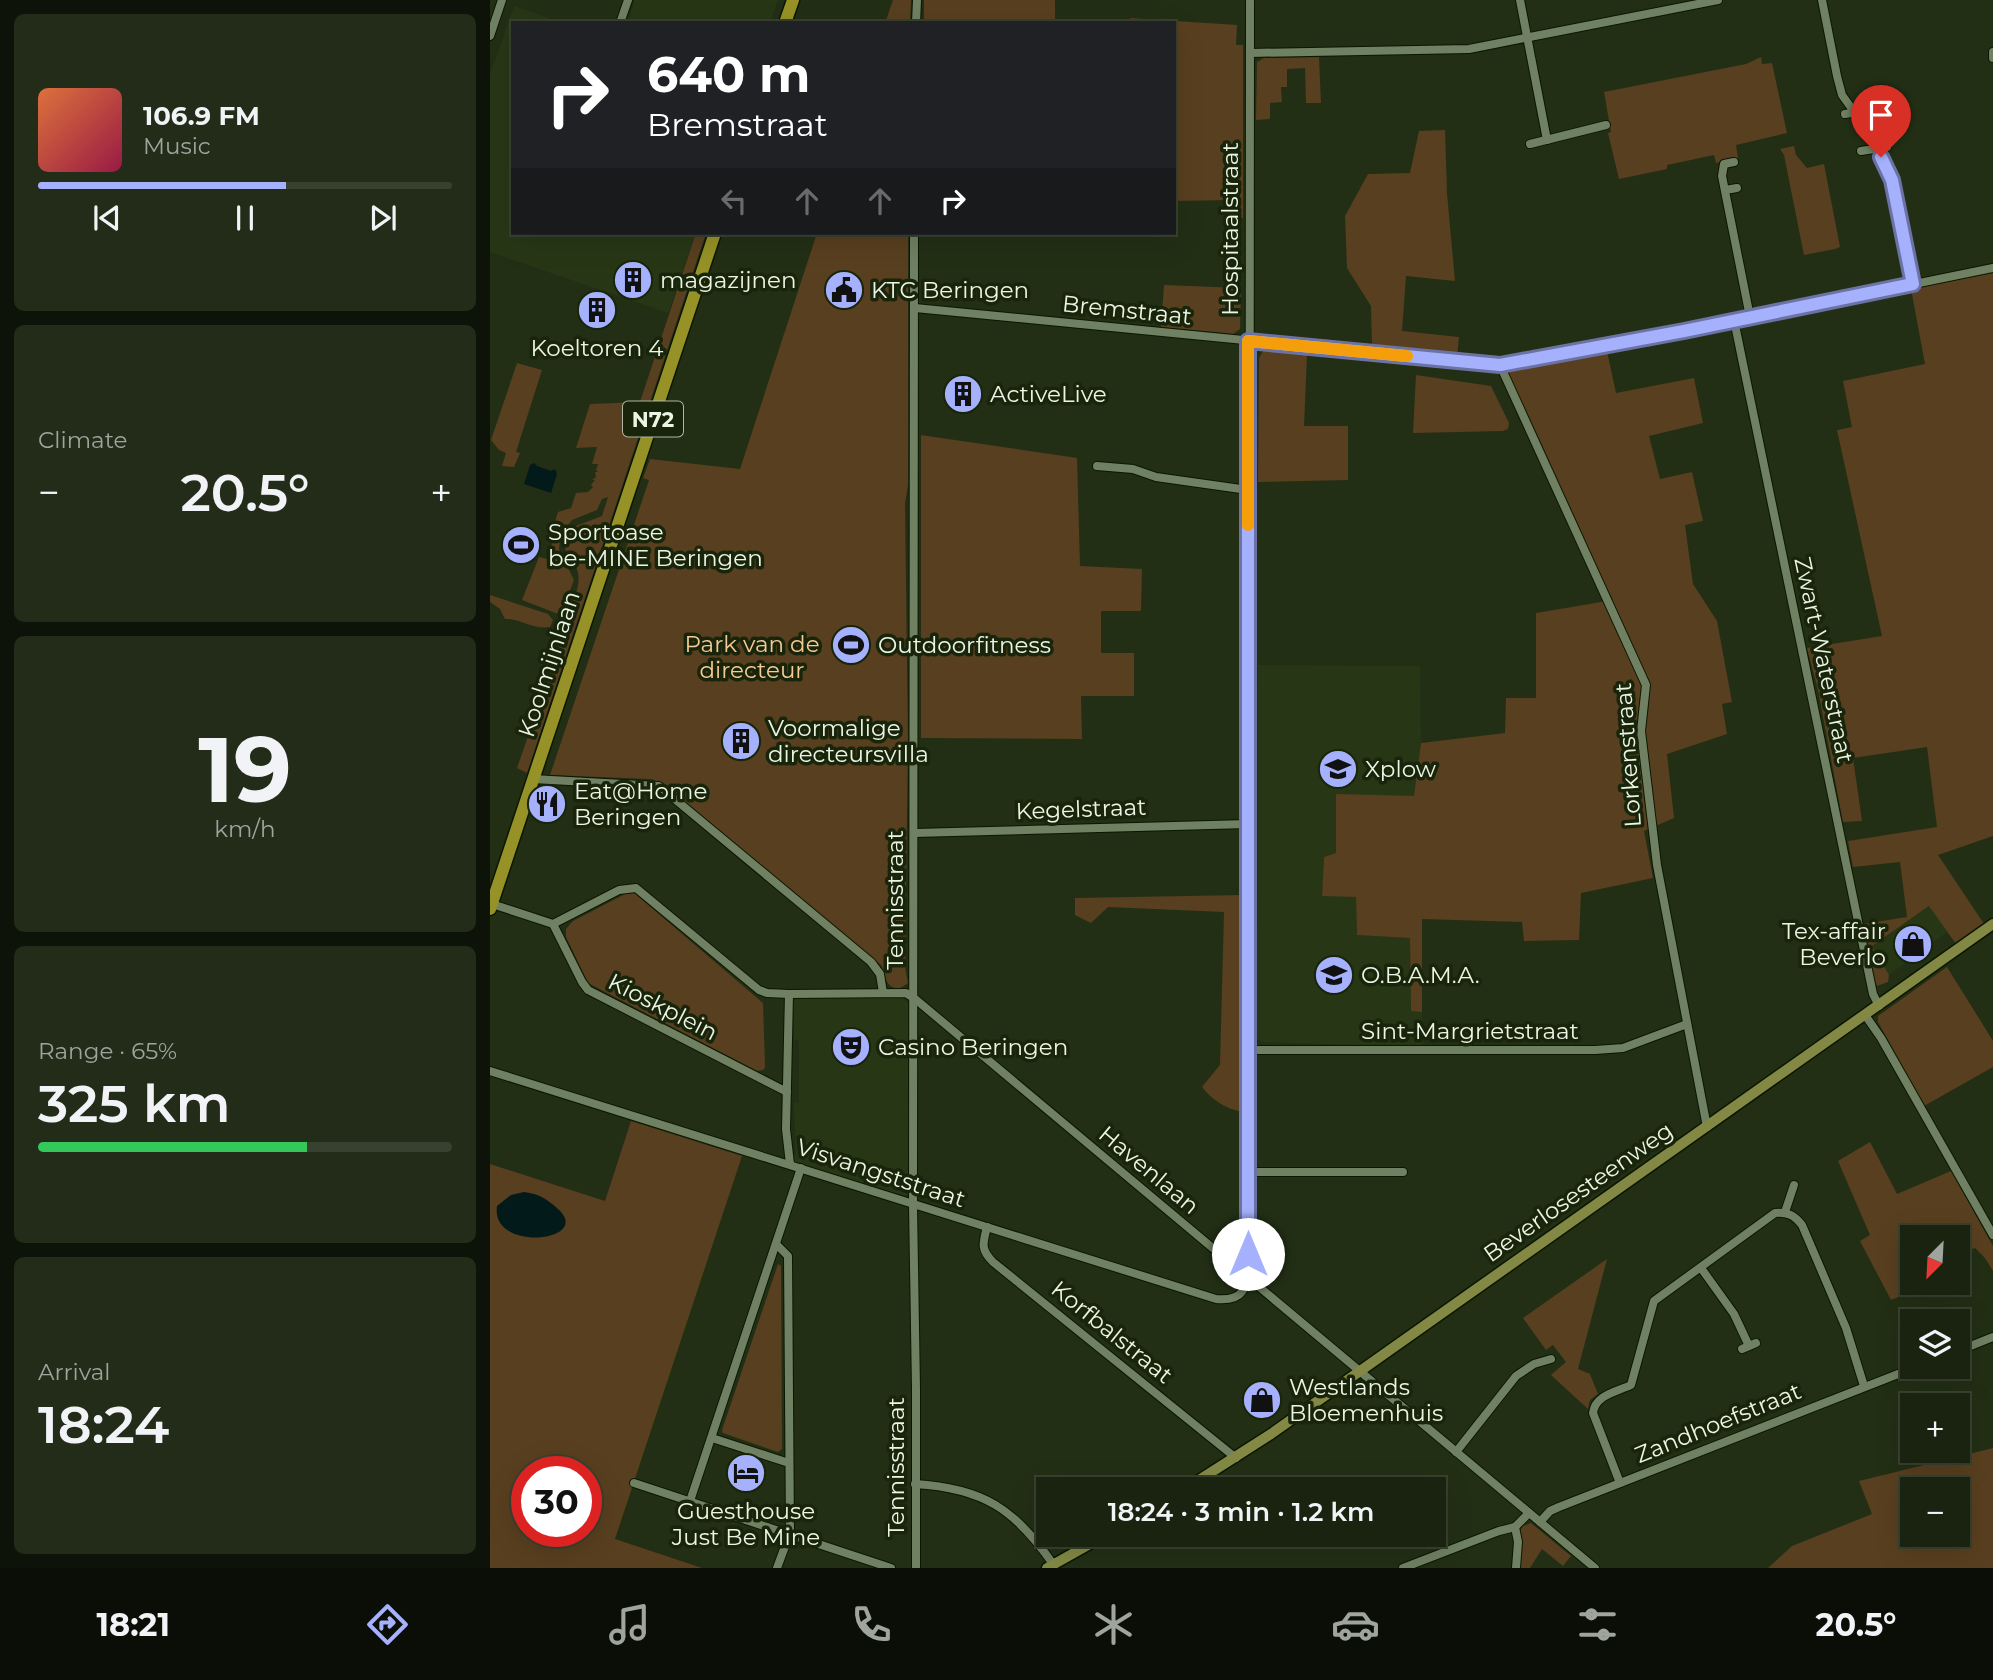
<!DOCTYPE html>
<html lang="en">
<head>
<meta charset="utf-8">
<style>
	:root { --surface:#1a2310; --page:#232b19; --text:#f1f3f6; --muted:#9fa49f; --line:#384030; --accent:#a5b1fc }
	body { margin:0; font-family:Montserrat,sans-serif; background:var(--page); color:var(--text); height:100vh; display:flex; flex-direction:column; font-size:26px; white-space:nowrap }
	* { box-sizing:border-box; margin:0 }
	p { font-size:23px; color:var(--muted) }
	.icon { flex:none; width:38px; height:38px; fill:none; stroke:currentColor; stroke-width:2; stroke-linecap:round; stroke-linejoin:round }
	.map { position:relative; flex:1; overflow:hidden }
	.panel { display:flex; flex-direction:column; gap:14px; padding:14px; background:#0e1309; width:490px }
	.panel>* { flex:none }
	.guide { position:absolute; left:21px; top:21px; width:665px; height:214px; border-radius:0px; box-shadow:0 7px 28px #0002,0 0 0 2px var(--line); background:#202124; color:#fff; overflow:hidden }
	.needle { width:46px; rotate:204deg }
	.controls { position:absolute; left:1410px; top:1225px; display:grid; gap:14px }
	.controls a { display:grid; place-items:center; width:70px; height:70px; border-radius:0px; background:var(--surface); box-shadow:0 7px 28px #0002,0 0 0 2px var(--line); font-size:35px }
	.speed { position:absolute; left:21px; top:1456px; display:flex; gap:14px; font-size:35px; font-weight:700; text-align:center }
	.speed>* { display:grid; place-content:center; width:91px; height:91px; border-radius:50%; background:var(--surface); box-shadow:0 7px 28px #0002,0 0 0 2px var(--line); line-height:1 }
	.speed .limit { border:10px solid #d22; background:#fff; color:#111 }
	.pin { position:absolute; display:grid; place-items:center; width:60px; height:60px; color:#fff; margin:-72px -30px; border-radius:50% 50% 50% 0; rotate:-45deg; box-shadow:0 0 7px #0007 }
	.pin .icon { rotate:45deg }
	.me { position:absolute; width:77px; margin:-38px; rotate:0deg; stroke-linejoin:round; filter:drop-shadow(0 0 5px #0008) }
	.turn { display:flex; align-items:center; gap:24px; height:147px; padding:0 21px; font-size:32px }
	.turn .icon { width:91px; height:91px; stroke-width:2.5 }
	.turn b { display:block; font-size:49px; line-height:60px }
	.lanes { display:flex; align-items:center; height:66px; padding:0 21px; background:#0003; justify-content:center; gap:35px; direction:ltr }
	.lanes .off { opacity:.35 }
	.big { font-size:52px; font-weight:600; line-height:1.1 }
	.panel .tile { flex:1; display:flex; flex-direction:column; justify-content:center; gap:10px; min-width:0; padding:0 24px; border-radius:10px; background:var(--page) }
	.panel .dial { align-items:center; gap:0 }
	.dial b { font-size:91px; line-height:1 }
	.song { display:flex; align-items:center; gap:21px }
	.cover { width:84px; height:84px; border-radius:10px; background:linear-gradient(135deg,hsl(20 70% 55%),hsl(340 70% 35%)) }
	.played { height:7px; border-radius:4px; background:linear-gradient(90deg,var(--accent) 60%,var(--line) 60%) }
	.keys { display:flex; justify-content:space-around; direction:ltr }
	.heat { display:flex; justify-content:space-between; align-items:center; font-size:38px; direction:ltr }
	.charge { height:10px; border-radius:5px; background:linear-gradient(90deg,#34c759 65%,var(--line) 0) }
	.trip { position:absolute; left:546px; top:1477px; width:410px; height:70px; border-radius:0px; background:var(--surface); box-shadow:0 7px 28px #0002,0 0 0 2px var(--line); font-weight:600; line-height:70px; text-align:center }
	.dock { display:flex; height:112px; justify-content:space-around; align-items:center; background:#0a0e06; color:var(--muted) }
	.dock .icon { width:49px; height:49px }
	.dock .active { color:var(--accent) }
	.dock b { font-size:32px; color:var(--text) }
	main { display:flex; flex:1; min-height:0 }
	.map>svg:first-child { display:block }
	.built { fill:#273716 }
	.green { fill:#583f1f; fill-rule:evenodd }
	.water { fill:#021a19 }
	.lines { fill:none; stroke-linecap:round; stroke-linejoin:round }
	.street-casing { stroke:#0b1701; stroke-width:10 }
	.secondary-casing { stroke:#0b1701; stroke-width:13 }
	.primary-casing { stroke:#0b1701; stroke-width:15 }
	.street { stroke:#708062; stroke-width:8 }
	.secondary { stroke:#838945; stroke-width:10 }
	.primary { stroke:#969227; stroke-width:12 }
	.route-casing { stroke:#6b73a4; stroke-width:18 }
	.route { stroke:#a5b1fc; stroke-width:12 }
	.slow { stroke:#f59e0b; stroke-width:12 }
	.labels { text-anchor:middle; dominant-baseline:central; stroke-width:7; stroke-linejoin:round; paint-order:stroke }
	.shield { fill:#19250b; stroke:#adb7a3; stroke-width:2 }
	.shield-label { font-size:21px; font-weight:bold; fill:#ecf5e4 }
	.street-label { font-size:23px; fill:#ecf5e4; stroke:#19250b }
	.poi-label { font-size:23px; fill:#ecf5e4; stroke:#19250b; text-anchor:start }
	.park-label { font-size:23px; fill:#f7ca93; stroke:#19250b }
</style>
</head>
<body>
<main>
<section class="panel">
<div class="tile">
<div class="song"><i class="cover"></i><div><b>106.9 FM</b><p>Music</p></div></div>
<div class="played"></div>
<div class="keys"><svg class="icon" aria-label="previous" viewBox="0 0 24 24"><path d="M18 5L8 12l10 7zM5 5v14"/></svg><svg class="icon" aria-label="pause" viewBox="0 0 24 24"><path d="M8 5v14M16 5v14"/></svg><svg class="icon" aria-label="next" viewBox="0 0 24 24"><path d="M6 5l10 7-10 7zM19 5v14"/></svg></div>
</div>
<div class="tile"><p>Climate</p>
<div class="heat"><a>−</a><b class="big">20.5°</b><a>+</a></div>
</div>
<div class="tile dial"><b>19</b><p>km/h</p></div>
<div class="tile"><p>Range · 65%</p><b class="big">325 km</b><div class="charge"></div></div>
<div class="tile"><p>Arrival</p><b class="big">18:24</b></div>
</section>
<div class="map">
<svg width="1503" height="1568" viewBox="0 0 1503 1568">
	<rect width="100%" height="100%" fill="#222f15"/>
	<g class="built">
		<polygon points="145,0 288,0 280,23 138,23"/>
		<polygon points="24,6 73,23 23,23 23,233 206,233 178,313 0,252 0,75"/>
		<polygon points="768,665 930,666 931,743 924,796 846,853 834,857 832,895 866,896 867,935 920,938 921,1011 932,1012 933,1047 772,1042 767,1038"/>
		<polygon points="1440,906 1457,932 1399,975 1381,947"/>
		<polygon points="308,998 412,998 418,1003 420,1187 417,1195 412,1197 307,1164 304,1161 303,1155 306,1155 304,1103 309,1103 309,1040 304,1039 304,1010 301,1009 303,1000"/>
	</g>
	<g class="green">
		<polygon points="403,0 421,0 420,23 395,23"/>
		<rect x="434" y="0" width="131" height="23"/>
		<polygon points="640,18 747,25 746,45 753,45 753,218 743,218 743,200 684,201 684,23 640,23"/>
		<polygon points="829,57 831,103 816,103 815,68 797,69 797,87 791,87 792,102 780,103 780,119 766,120 767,62 774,58"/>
		<polygon points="1271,57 1272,64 1282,63 1297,133 1246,145 1248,158 1245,159 1226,163 1224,155 1177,165 1177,169 1129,179 1118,133 1121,132 1114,92 1256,64"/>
		<polygon points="955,130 957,193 965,281 916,276 912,331 969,337 967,357 882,348 881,306 857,268 855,216 878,174 920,173 929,131"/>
		<polygon points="1304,146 1306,155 1317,168 1334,164 1350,247 1345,249 1314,255 1294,155 1290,149"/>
		<path d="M206 233H216L37 773 27 768 79 619 76 617C81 604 91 588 88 573 85 554 63 553 83 527L112 516 118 497 112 499 107 510 82 520 71 534 69 549 84 580 71 615 32 600 49 557 57 559 66 532 62 531 68 512 81 508 86 493 98 492 103 487 101 485 105 480H102L106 477 105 472H108L106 470 108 464H102L107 447 86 448 100 404 150 402Z"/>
		<path d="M327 233H418V485L415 503 418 741 415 967 418 983 409 989C394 987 397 976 391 965L172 783 158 779 60 775 159 480 153 478 160 459 250 469Z"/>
		<polygon points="1503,273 1503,836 1448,855 1494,924 1466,944 1439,906 1382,946 1399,975 1398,982 1387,986 1383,979 1373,924 1417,917 1410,862 1363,867 1358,841 1447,827 1437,747 1363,758 1372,821 1353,822 1328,690 1317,648 1392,636 1347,430 1362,427 1353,381 1435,364 1421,289"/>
		<polygon points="674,285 751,288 750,329 743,334 671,327"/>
		<polygon points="773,351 817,355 814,426 858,426 858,480 768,482 769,358"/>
		<polygon points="1117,351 1126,393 1204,378 1213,423 1159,436 1170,479 1202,472 1213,521 1195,525 1203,584 1227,621 1242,702 1232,704 1237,734 1177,754 1184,818 1154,831 1163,878 1091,893 1089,940 1034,941 1032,922 932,919 932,1012 921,1011 920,938 867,935 866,897 832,896 834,857 846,853 846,794 924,796 931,743 1015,733 1016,698 1046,698 1046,613 1123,600 1096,547 1017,372 1027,367"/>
		<polygon points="27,363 52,370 26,452 30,453 24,467 12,466 16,453 9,450 1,440"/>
		<polygon points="926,375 1001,386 1019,423 1018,429 1013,431 923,433"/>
		<polygon points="431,435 587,458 590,566 652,569 651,611 611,611 611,653 644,653 644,696 591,696 592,739 431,738"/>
		<path d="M0 595 58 614 63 620 60 627C43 630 30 618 15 619L10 609 0 602Z"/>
		<polygon points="143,892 273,1003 275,1067 273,1070 267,1071 98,983 76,937 76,929 83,921 137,893"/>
		<path d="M752 895V1112C735 1108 723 1101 712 1087L730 1065 734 912 618 907 601 923 585 915V898Z"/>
		<polygon points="1457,967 1503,1041 1503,1067 1434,1106 1388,1022 1388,1016"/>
		<path d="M141 1121 252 1156 125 1539 212 1568H0V1164L115 1201ZM37 1472H96V1531H37Z"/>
		<polygon points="1380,1142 1407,1194 1461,1171 1503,1246 1503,1271 1495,1258 1485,1248 1468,1255 1468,1237 1423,1237 1423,1283 1444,1283 1401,1300 1370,1241 1380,1235 1348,1161"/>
		<polygon points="1117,1259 1088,1369 1100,1374 1108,1394 1100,1400 1098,1409 1061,1375 1076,1362 1063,1345 1056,1350 1033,1318"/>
		<polygon points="288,1264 291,1266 292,1449 288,1452 233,1433 232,1430"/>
		<path d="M1503 1448V1568H1278L1302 1546 1382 1514 1369 1481ZM1423 1489H1468V1535H1423Z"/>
		<polygon points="1041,1523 1081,1556 1073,1566 1052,1549 1040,1568 1031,1568 1030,1530 1033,1526"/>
	</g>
	<g class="water">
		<polygon points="44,463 47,466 61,471 65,469 67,474 61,493 34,484 40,465"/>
		<path d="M34 1192C49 1194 57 1199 68 1209 104 1242 0 1253 7 1206L21 1195Z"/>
	</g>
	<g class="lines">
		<g class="street-casing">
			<g id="street">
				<polyline points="1030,0 1057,140"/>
				<polyline points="1332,0 1347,76 1352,95 1365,113"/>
				<polyline points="130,23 138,0"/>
				<polyline points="426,23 427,0"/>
				<polyline points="0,36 12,0"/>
				<polyline points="1503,52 1503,58"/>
				<polyline points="760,53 979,49 1228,0"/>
				<polyline points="1355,114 1379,110"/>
				<polyline points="1040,144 1116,125"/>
				<polyline points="1385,149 1399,170 1403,180 1423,284"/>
				<polyline points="1371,151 1397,147"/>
				<polyline points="1244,162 1234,164 1232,176 1260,317"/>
				<polyline points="1235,190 1247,188"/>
				<polyline points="424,233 423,1205 426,1389 426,1568"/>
				<polyline points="425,308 1010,365 1194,331 1503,268"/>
				<polyline points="1244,320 1383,994 1389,1006"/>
				<polyline points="1010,365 1156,685 1151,731 1167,865 1217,1127"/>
				<polyline points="607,466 643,469 666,477 758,490"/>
				<polyline points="43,779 169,786 381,962 390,974 393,993"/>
				<polyline points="425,833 758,824"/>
				<polyline points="2,904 63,924 129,890 146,888 269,990 277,993 299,994 416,993 424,998 1105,1568"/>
				<polyline points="63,924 92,982 98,990 297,1092"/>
				<polyline points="299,994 296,1129 300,1164"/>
				<polyline points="1375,1015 1391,1038 1503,1235"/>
				<polyline points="758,1050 1105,1050 1133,1048 1197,1024"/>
				<path d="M0 1071 726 1299C761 1302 755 1281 759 1254L760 0"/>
				<polyline points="758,1172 913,1172"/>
				<polyline points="1295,1212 1304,1185"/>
				<path d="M497 1227C493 1243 490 1249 503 1262L746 1458"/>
				<polyline points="286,1244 298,1256 300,1533 287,1568"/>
				<polyline points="1211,1268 1244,1314 1259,1346"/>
				<polyline points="1252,1349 1266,1343"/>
				<polyline points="1468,1351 1503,1337"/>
				<polyline points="222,1438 299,1463"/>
				<polyline points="966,1452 1026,1376 1044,1364 1061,1359"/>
				<polyline points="144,1483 401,1568"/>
				<path d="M1130 1483 1103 1413C1105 1395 1126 1392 1141 1385L1164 1301 1285 1213C1298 1212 1304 1215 1312 1225L1356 1328 1374 1386"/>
				<path d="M425 1484C493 1488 525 1509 563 1564"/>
				<polyline points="200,1501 311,1168"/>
				<polyline points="1050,1522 1060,1511 1069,1507 1426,1367"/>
				<polyline points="1025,1527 1028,1542 1026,1568"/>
				<polyline points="913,1568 1009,1531 1025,1527 1039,1513"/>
			</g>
		</g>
		<g class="secondary-casing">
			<g id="secondary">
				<polyline points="695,1489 781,1434 1503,924"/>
				<polyline points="557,1568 616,1535"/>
			</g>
		</g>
		<g class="primary-casing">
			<g id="primary">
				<polyline points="295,23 303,0"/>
				<polyline points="0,909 225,233"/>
			</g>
		</g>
		<use href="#street" class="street"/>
		<use href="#secondary" class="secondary"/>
		<use href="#primary" class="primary"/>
	</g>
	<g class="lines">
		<g class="route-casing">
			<polyline id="route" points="758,1254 758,341 1010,365 1194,331 1423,284 1402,180 1391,157"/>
		</g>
		<use href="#route" class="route"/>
		<polyline class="slow" points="758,525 758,341 917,356"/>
	</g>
	<defs>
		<g id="building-disc" transform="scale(2.0125)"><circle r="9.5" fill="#a5b1fc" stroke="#19250b"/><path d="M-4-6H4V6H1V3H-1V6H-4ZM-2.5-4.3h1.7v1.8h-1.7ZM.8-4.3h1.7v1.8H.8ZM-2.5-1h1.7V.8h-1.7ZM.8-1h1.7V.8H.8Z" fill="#111"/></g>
		<g id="civic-disc" transform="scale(2.0125)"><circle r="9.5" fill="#a5b1fc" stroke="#19250b"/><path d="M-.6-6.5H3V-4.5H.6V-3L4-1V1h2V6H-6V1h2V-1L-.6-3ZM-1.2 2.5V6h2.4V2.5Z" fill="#111"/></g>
		<g id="stadium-disc" transform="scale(2.0125)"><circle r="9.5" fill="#a5b1fc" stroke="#19250b"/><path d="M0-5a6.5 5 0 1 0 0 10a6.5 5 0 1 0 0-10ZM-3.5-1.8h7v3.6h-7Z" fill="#111"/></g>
		<g id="school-disc" transform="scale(2.0125)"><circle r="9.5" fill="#a5b1fc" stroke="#19250b"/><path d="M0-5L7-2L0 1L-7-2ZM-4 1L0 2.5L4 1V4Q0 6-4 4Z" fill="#111"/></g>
		<g id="restaurant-disc" transform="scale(2.0125)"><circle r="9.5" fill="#a5b1fc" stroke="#19250b"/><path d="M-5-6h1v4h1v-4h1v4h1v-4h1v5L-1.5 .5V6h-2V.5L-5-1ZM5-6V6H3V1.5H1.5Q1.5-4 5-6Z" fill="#111"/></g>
		<g id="shop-disc" transform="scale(2.0125)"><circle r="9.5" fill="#a5b1fc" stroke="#19250b"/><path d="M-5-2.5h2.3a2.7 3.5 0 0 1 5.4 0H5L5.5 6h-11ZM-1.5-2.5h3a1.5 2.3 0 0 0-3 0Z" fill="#111"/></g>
		<g id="theatre-disc" transform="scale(2.0125)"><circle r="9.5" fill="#a5b1fc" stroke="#19250b"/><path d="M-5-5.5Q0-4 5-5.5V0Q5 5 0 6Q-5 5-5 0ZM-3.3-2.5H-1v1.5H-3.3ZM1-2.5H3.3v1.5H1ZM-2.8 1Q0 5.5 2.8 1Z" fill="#111"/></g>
		<g id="hotel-disc" transform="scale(2.0125)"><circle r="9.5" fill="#a5b1fc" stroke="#19250b"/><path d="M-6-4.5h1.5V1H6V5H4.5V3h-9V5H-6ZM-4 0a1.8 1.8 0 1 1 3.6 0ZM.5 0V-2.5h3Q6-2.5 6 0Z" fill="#111"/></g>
	</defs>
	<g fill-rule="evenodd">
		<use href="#building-disc" x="143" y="280"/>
		<use href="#civic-disc" x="354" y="290"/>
		<use href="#building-disc" x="107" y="310"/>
		<use href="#building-disc" x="473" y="394"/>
		<use href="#stadium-disc" x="31" y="545"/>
		<use href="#stadium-disc" x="361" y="645"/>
		<use href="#building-disc" x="251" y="741"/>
		<use href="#school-disc" x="848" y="769"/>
		<use href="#restaurant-disc" x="57" y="804"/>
		<use href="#shop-disc" x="1423" y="944"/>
		<use href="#school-disc" x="844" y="975"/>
		<use href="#theatre-disc" x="361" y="1047"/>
		<use href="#shop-disc" x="772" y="1400"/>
		<use href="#hotel-disc" x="256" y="1473"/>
	</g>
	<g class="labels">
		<rect class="shield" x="133" y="401.5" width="60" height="35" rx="5"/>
		<g class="shield-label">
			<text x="163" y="419">N72</text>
		</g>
		<g class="street-label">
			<text transform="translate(740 229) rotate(-90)">Hospitaalstraat</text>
			<text transform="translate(637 310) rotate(6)">Bremstraat</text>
			<text transform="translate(1334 660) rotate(78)">Zwart-Waterstraat</text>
			<text transform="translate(59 664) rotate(-72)">Koolmijnlaan</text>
			<text transform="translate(1138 755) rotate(-94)">Lorkenstraat</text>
			<text transform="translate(591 809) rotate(-2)">Kegelstraat</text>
			<text transform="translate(405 900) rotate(-90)">Tennisstraat</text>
			<text transform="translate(173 1007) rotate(27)">Kioskplein</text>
			<text x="980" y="1031">Sint-Margrietstraat</text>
			<text transform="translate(659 1170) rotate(40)">Havenlaan</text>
			<text transform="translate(391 1173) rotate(18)">Visvangststraat</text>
			<text transform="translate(1088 1192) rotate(-35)">Beverlosesteenweg</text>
			<text transform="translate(622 1332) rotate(39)">Korfbalstraat</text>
			<text transform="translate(1228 1423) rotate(-22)">Zandhoefstraat</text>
			<text transform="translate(406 1467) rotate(-90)">Tennisstraat</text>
		</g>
		<g class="poi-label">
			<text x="170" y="280">magazijnen</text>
			<text x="381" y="290">KTC Beringen</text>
			<text x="107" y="348" text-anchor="middle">Koeltoren 4</text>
			<text x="500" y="394">ActiveLive</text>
			<text x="58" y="532">Sportoase<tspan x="58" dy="26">be-MINE Beringen</tspan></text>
			<text x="388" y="645">Outdoorfitness</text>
			<text x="278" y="728">Voormalige<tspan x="278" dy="26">directeursvilla</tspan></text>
			<text x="875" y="769">Xplow</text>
			<text x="84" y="791">Eat@Home<tspan x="84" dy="26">Beringen</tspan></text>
			<text x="1396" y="931" text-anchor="end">Tex-affair<tspan x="1396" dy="26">Beverlo</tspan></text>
			<text x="871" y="975">O.B.A.M.A.</text>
			<text x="388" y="1047">Casino Beringen</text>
			<text x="799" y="1387">Westlands<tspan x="799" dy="26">Bloemenhuis</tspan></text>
			<text x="256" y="1511" text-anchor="middle">Guesthouse<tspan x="256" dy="26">Just Be Mine</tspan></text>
		</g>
		<g class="park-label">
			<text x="262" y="644">Park van de<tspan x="262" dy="26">directeur</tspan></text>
		</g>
	</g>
</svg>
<div class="controls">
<a><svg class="needle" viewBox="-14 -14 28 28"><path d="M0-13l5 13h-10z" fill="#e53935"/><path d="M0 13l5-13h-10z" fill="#9fa49f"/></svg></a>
<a><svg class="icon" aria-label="layers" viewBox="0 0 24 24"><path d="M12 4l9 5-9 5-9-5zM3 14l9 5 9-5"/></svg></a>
<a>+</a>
<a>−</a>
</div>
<div class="speed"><div class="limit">30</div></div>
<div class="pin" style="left:1391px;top:157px;background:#d93025"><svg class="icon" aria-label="arrive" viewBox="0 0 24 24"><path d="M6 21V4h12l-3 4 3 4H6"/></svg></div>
<svg class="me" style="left:758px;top:1254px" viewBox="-20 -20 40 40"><circle r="19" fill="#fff"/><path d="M0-13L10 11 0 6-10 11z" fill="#a5b1fc"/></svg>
<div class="trip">18:24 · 3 min · 1.2 km</div>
<div class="guide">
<div class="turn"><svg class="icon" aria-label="right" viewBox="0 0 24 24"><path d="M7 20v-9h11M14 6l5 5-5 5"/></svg><div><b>640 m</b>Bremstraat</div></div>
<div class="lanes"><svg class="icon off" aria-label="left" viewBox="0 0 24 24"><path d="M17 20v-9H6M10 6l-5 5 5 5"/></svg><svg class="icon off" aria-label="ahead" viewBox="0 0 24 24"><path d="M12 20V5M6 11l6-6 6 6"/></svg><svg class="icon off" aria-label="ahead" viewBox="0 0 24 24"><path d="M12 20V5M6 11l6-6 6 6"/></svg><svg class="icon" aria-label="right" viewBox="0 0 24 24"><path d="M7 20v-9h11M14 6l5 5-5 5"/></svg></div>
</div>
</div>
</main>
<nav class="dock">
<b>18:21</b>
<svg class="icon active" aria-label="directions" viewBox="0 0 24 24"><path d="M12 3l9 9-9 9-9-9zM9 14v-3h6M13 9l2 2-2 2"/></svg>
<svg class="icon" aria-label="music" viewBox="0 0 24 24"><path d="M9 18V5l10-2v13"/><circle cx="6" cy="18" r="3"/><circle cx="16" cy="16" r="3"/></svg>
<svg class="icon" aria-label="phone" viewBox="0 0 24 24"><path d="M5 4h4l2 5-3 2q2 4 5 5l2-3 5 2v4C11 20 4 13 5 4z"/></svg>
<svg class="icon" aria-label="climate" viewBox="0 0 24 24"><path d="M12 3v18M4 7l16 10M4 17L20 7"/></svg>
<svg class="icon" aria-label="car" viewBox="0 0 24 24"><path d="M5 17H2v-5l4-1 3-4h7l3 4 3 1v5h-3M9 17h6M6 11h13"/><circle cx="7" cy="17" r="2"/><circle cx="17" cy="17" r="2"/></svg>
<svg class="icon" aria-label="filters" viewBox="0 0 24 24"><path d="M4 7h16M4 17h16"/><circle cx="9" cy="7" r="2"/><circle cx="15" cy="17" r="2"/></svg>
<b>20.5°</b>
</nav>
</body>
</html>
